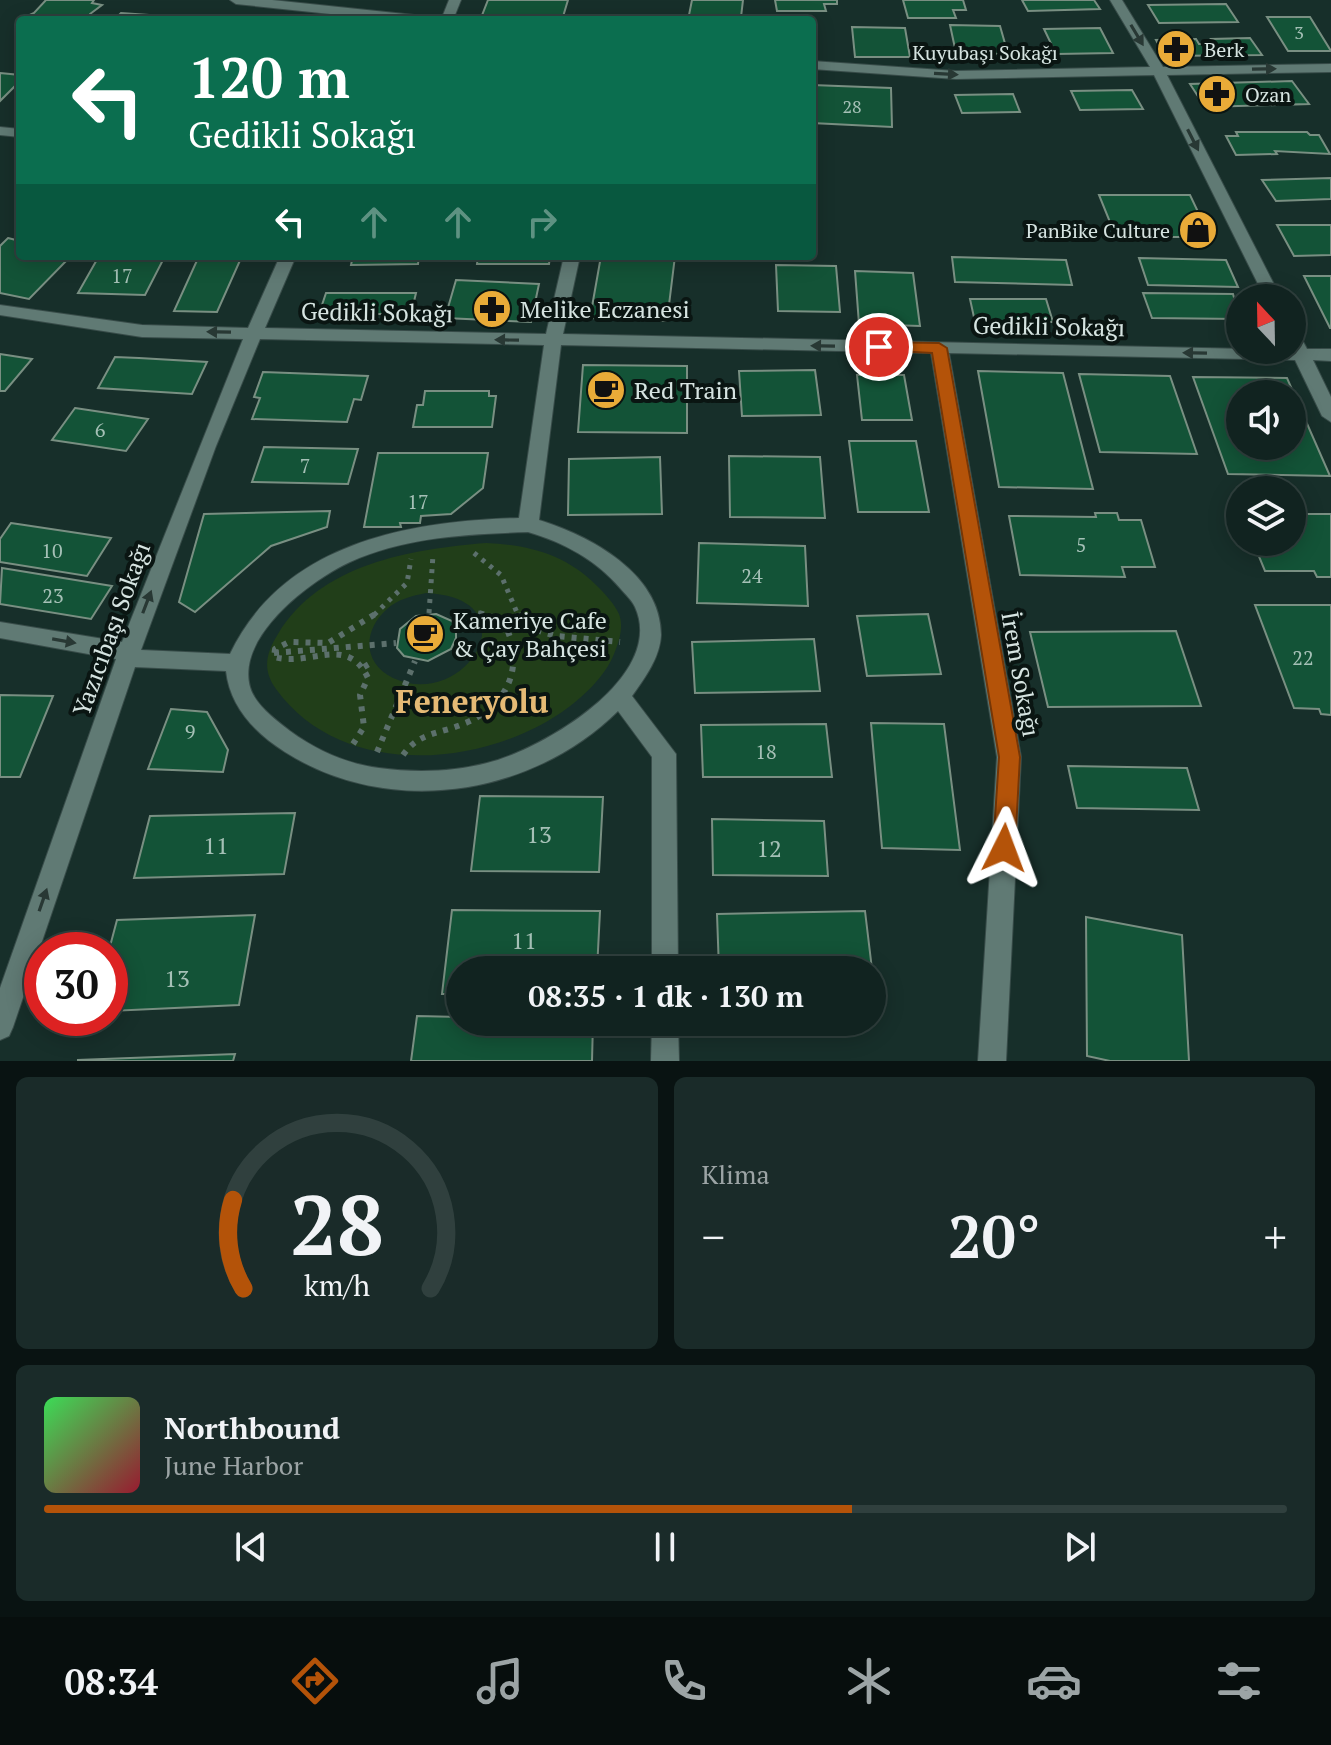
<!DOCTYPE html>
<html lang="tr">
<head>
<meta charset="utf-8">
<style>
	:root { --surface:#112320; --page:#1a2b29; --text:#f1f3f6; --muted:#9ca4a5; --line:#30403e; --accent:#b45309 }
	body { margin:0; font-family:"PT Serif",serif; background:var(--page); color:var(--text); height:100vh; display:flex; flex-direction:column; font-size:30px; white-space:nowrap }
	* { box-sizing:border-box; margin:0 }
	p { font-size:26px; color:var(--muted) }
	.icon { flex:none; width:44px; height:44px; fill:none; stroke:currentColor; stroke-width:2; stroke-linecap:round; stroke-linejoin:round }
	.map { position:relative; height:1061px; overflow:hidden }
	.side { display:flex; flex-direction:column; gap:16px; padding:16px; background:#091312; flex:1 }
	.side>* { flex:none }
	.top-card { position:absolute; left:16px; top:16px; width:800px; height:244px; border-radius:8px; box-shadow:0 4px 20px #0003,0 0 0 2px var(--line); background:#0b6e4f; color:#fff; overflow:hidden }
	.needle { width:52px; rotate:338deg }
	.buttons { position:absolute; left:1226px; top:284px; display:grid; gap:16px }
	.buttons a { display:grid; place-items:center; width:80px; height:80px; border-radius:50%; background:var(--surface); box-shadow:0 4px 20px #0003,0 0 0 2px var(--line); font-size:40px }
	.speed { position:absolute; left:24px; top:932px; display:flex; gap:16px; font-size:40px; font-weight:700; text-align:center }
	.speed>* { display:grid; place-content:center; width:104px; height:104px; border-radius:50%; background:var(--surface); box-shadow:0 4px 20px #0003,0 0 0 2px var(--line); line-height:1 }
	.speed .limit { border:12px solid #d22; background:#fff; color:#111 }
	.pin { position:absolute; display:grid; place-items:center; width:68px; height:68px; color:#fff; margin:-34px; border:4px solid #fff; border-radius:50%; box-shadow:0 2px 8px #0007 }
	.me { position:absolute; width:88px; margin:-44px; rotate:3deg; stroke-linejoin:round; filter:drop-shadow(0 0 6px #0008) }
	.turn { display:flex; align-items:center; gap:28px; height:168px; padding:0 40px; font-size:36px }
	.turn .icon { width:104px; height:104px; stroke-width:2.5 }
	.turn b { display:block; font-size:56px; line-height:68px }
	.lanes { display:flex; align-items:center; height:76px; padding:0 40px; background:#0003; justify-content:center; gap:40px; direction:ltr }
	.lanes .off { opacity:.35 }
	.big { font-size:60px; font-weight:800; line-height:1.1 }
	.side .card { flex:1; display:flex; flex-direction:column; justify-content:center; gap:12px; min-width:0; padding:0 28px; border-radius:12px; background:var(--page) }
	.side .dial { align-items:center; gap:0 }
	.dial svg { height:208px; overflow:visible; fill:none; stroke:var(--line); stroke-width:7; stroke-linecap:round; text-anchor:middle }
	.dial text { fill:var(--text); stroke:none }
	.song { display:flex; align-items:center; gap:24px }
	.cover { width:96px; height:96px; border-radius:12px; background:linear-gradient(135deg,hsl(130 70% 55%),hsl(350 70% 35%)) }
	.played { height:8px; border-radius:4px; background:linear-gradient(90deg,var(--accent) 65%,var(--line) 65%) }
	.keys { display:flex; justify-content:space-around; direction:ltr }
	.heat { display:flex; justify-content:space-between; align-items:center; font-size:44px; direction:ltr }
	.side .tiles { flex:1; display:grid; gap:16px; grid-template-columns:1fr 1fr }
	.card:last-child { grid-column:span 2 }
	.trip { position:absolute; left:446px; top:956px; width:440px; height:80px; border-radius:40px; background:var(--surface); box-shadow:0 4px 20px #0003,0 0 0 2px var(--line); font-weight:800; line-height:80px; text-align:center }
	.tabs { display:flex; height:128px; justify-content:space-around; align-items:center; background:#070e0d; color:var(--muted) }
	.tabs .icon { width:56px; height:56px }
	.tabs .selected { color:var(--accent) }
	.tabs b { font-size:36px; color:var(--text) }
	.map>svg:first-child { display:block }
	.green { fill:#213e19; fill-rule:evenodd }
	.building { fill:#135337; stroke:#798f82; stroke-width:2; fill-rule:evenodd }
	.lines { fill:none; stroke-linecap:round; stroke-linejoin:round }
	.street-casing { stroke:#384c49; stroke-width:2 }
	.path-far1 { stroke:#5c706c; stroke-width:5; stroke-dasharray:4 6; stroke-linecap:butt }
	.path { stroke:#5c706c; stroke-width:6; stroke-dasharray:5 7; stroke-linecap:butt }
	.street { fill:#607a74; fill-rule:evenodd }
	.oneway { fill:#283834 }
	.route { fill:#b45309; stroke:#753606; stroke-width:2 }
	.labels { text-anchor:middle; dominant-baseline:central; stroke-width:8; stroke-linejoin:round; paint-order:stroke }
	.far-number-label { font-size:18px; fill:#a5c0b6 }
	.far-poi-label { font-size:20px; fill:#d6e4e1; stroke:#0a1512; text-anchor:start }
	.far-street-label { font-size:20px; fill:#d6e4e1; stroke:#0a1512 }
	.number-label { font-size:20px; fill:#a5c0b6 }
	.poi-label { font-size:24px; fill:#d6e4e1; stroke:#0a1512; text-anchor:start }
	.street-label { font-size:24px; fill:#d6e4e1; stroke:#0a1512 }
	.near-number-label { font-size:24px; fill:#a5c0b6 }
	.district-label { font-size:32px; font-weight:bold; fill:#e5ba75; stroke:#0a1512 }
</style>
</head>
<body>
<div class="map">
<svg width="1331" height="1061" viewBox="0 0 1331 1061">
	<rect width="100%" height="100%" fill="#172f2a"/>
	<path class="green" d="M486 543C528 545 565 554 596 585 604 593 614 603 619 614 624 627 619 642 614 654 605 677 582 698 562 712 480 768 341 779 276 689 262 670 266 653 278 634 320 564 411 549 486 543ZM426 593C534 598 466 712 393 678 362 663 363 630 387 609 398 599 412 596 426 593Z"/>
	<g class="building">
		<polygon points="46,0 94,0 92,3 102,5 90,14 89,20 17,21 34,13"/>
		<polygon points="488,0 568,0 562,20 487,20 481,18"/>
		<polygon points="692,0 743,0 741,17 689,15"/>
		<polygon points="775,0 837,0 837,4 824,4 826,11 777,11"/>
		<polygon points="903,0 963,0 966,10 953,10 956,18 908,18"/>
		<polygon points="1022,0 1094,0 1100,9 1028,11"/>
		<polygon points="1226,4 1238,22 1159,23 1148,5"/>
		<polygon points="121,13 165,16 162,20 114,20"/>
		<polygon points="595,16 667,19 594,20"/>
		<polygon points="1267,17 1310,17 1331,51 1288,51"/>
		<polygon points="950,25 1000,26 1008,54 956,53"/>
		<polygon points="852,27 905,28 910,57 855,57"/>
		<polygon points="1100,28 1113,53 1056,54 1044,29"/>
		<polygon points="1250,38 1262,55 1165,56 1156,40 1196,39 1199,44 1214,44 1211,39"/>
		<polygon points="0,73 20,75 20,81 0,101"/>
		<polygon points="1292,81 1309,104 1205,107 1190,84"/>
		<polygon points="812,85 891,88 892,127 812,123"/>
		<polygon points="1132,90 1143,109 1080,110 1071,91"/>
		<polygon points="1013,94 1020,112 962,113 955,95"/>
		<polygon points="1236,132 1307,132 1310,135 1319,135 1330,154 1275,151 1277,154 1236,155 1226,136 1238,136"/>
		<polygon points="1331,178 1331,199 1276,201 1262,180"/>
		<polygon points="1099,195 1190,195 1210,237 1116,237"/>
		<polygon points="1277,225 1331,225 1331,255 1294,256"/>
		<polygon points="8,238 20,241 20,256 71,256 29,299 0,293 0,246"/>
		<polygon points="99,256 165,256 145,295 78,293"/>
		<polygon points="199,256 242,256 217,312 174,311"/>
		<polygon points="353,256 419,256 418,264 351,265"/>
		<polygon points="478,256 550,256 549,264 477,264"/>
		<polygon points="601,256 675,256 667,321 590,318"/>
		<polygon points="952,257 1066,260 1072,285 955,282"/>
		<polygon points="1139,258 1226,260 1238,287 1148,285"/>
		<polygon points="776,265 836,266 840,312 778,311"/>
		<polygon points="855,271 913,273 920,326 859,324"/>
		<polygon points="1304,276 1331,276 1331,328 1330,328"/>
		<polygon points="456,280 539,284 531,322 445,318"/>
		<polygon points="326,293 416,293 411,314 319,314"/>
		<polygon points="1143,293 1233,294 1240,319 1152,318"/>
		<polygon points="970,299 1046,299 1053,322 975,322"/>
		<polygon points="0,354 32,359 5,391 0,391"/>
		<polygon points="115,357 139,358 207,362 192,394 98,388"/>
		<polygon points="583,365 687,366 687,433 578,432"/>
		<polygon points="815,370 821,415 742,416 739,371"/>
		<polygon points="978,371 1063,373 1093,489 999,487"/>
		<polygon points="263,372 368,376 361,400 354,399 347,422 252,419 260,398 254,397"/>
		<polygon points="1079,374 1170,376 1197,454 1100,452"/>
		<polygon points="857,375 904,375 912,420 862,420"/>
		<path d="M1193 377 1287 378 1330 476 1228 474ZM1240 394H1292V446H1240Z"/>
		<polygon points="425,391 489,391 489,396 496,396 492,427 413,427 417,405 423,405"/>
		<polygon points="75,408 148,419 126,451 52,440"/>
		<polygon points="849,441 916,441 929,512 858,512"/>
		<polygon points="264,447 358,449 348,484 252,482"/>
		<polygon points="378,453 488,453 483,488 451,514 421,516 420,523 400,523 401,527 364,527"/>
		<polygon points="729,456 820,457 825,518 730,517"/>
		<polygon points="660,457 662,514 568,515 569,459"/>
		<polygon points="330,511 327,527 271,546 195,612 179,602 204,514"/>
		<polygon points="1095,513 1117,513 1119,520 1141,520 1155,567 1122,567 1125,577 1020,575 1009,516 1096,517"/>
		<polygon points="1292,514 1331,514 1331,577 1317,577 1314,571 1265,571 1253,542 1292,542"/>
		<polygon points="11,523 111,538 87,576 0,562 0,539"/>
		<polygon points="699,543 805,546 808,606 697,603"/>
		<polygon points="2,568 112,586 91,619 0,604"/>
		<polygon points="1255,605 1331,605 1331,715 1321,714 1319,709 1294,708"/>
		<polygon points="436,614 452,621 456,628 456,638 451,649 428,661 404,656 397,648 400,629 416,616"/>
		<polygon points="928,614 941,674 867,676 857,616"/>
		<polygon points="1176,631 1201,706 1048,707 1030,632"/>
		<polygon points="814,639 820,691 695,693 692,642"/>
		<polygon points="0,695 53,696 20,777 0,777"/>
		<polygon points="171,709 207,712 228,750 223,772 148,769"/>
		<polygon points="871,723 944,724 960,850 882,848"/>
		<polygon points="826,724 832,777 703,777 701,725"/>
		<polygon points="1068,766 1187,768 1199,810 1077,808"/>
		<polygon points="480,796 603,797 599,872 471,871"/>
		<polygon points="295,813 284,874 134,878 150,816"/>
		<polygon points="712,819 824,821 828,876 713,875"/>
		<polygon points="452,910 600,911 597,970 460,970 460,994 442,994"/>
		<polygon points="865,911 877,1011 872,1011 872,970 719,970 717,914"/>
		<polygon points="255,915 239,1005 110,1011 109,950 117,920"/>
		<polygon points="1086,917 1182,935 1189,1061 1110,1061 1087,1056"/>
		<polygon points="417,1016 460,1017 460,1022 593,1022 592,1061 411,1061"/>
		<polygon points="235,1054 233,1061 78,1061 78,1060"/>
	</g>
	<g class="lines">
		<g class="street-casing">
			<g id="street">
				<polygon points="230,0 272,0 424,16 430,20 388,20 236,4"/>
				<polygon points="449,0 461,0 453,20 441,20"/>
				<polygon points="1110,0 1122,0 1163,67 1331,64 1331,72 1167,75 1281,298 1265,298 1154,75 956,79 812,69 812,61 956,71 1150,67"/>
				<polygon points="0,127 20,129 20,137 0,135"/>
				<path d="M280 256H296L265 328 546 334 564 256H580L563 334 1292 350V330L1298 332 1307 349H1331V361L1313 360 1331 397V422L1322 416 1295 360 949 353 1021 757 1006 1061H978L997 757 931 353 561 345 539 520C590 536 661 573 661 635 660 658 644 679 632 696L676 754 678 970H652V757L618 711C531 797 389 818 285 752 255 733 230 707 226 671L135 667 13 1027 9 1036 0 1040V988L116 659 0 638V622L122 642 243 339 142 337 0 315V305L142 325 248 328ZM260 339 544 345 519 518C408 521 283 543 230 654L141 650 216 446ZM528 532C563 542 596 560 620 588 625 594 632 600 635 607 667 677 541 750 487 763 452 772 415 773 379 768 347 764 316 750 290 731 276 720 255 705 250 687 236 636 311 580 350 562 405 537 468 534 528 532Z"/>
				<polygon points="652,1022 678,1022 679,1061 651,1061"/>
			</g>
		</g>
		<g class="path-far1">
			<polyline points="474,553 501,575 518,615"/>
			<polyline points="429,613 433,555"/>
			<polyline points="478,613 486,615"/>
			<polyline points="374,615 407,583 411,559"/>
		</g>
		<g class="path">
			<polyline points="479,613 556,636 620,642"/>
			<polyline points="518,613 521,628"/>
			<polyline points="274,653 396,643"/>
			<polyline points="364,667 374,661"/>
			<path d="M353 744 364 727 360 695 368 678C347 634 311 667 274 657L275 649 289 642 328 643 377 613"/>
			<polyline points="377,752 415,661"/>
			<path d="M403 755C419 732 440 734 463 724 508 707 526 665 504 623"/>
		</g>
		<use href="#street" class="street"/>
	</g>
	<defs><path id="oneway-solid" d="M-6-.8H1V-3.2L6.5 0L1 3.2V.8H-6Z" transform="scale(2)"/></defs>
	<g class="oneway">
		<use href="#oneway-solid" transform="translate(1137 35) rotate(59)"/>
		<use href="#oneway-solid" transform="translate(1264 69) rotate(-1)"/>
		<use href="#oneway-solid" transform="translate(946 74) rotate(3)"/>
		<use href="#oneway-solid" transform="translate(1193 140) rotate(63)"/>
		<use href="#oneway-solid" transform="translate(219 332) rotate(-179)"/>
		<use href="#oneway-solid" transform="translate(507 340) rotate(-179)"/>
		<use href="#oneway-solid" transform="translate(823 346) rotate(-179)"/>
		<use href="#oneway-solid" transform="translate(1195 353) rotate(-179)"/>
		<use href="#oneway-solid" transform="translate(147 602) rotate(-69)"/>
		<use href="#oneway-solid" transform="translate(64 641) rotate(10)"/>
		<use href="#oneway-solid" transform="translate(43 900) rotate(-71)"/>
	</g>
	<polygon class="route" points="879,342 939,343 947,348 1020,757 1015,848 1012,855 1004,858 996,855 993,848 999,757 932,353 874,350 871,347"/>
	<defs>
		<g id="pharmacy-disc" transform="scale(2)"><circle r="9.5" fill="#e9ab38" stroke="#0a1512"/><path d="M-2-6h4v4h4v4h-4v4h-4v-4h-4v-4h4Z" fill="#111"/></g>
		<g id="shop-disc" transform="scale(2)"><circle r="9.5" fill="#e9ab38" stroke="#0a1512"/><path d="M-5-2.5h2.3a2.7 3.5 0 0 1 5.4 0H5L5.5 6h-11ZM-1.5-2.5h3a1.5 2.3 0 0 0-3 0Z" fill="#111"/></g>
		<g id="cafe-disc" transform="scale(2)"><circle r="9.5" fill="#e9ab38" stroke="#0a1512"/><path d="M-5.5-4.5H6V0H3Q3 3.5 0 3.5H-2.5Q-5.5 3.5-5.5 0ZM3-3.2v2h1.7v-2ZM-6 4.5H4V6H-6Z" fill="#111"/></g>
	</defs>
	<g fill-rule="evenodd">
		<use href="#pharmacy-disc" x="1176" y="49"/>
		<use href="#pharmacy-disc" x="1217" y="94"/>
		<use href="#shop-disc" x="1198" y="230"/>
		<use href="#pharmacy-disc" x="492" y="309"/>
		<use href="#cafe-disc" x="606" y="390"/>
		<use href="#cafe-disc" x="425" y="634"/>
	</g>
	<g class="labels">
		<g class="far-number-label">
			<text x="1299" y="32">3</text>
			<text x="852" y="106">28</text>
		</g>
		<g class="far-poi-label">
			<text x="1204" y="49">Berk</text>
			<text x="1245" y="94">Ozan</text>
			<text x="1170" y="230" text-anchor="end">PanBike Culture</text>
		</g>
		<g class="far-street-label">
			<text x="985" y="52">Kuyubaşı Sokağı</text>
		</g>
		<g class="number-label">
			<text x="122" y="275">17</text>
			<text x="100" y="429">6</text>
			<text x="305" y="465">7</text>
			<text x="418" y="501">17</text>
			<text x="1081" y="544">5</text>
			<text x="52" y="550">10</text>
			<text x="752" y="575">24</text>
			<text x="53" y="595">23</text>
			<text x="1303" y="657">22</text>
			<text x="190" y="731">9</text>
			<text x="766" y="751">18</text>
		</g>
		<g class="poi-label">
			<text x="520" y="309">Melike Eczanesi</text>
			<text x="634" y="390">Red Train</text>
			<text x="453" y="620">Kameriye Cafe<tspan x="453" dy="28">&amp; Çay Bahçesi</tspan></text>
		</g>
		<g class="street-label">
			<text transform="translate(377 312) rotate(1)">Gedikli Sokağı</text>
			<text transform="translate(1049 326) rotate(1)">Gedikli Sokağı</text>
			<text transform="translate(111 629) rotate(-70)">Yazıcıbaşı Sokağı</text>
			<text transform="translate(1021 674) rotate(80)">İrem Sokağı</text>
		</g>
		<g class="near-number-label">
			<text x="539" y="834">13</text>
			<text x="216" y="845">11</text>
			<text x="769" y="848">12</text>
			<text x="524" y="940">11</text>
			<text x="177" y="978">13</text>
		</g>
		<g class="district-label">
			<text x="472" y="701">Feneryolu</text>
		</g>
	</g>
</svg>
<div class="buttons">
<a><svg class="needle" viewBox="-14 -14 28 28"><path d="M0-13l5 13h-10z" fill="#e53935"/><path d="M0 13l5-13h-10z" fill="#9ca4a5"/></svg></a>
<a><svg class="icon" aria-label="sound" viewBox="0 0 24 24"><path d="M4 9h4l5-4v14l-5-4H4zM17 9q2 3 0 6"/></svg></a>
<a><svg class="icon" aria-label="layers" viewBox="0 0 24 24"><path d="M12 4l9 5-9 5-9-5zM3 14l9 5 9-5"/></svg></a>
</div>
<div class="speed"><div class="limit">30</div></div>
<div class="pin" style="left:879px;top:347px;background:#d93025"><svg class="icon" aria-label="arrive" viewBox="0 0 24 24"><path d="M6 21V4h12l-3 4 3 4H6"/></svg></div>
<svg class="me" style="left:1004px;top:848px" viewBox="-20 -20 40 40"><path d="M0-17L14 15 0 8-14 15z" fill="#b45309" stroke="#fff" stroke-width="4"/></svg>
<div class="trip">08:35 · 1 dk · 130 m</div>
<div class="top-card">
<div class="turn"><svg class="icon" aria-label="left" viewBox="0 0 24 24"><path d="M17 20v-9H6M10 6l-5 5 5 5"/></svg><div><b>120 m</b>Gedikli Sokağı</div></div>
<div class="lanes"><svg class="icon" aria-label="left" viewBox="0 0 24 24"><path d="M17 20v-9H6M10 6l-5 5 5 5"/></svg><svg class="icon off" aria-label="ahead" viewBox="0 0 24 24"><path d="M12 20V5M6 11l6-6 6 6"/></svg><svg class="icon off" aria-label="ahead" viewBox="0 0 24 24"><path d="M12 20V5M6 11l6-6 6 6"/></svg><svg class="icon off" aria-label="right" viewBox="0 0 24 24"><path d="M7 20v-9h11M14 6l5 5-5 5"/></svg></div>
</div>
</div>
<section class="side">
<div class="tiles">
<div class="card dial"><svg viewBox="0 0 100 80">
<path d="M14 69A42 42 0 1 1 86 69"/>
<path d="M14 69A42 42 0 0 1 10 35" stroke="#b45309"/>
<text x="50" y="56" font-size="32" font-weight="700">28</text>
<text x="50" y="72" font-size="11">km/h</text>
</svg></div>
<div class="card"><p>Klima</p>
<div class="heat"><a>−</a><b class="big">20°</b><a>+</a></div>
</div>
<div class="card">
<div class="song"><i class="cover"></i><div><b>Northbound</b><p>June Harbor</p></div></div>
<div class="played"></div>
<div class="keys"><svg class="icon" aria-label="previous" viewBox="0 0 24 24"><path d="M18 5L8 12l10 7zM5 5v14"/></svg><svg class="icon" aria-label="pause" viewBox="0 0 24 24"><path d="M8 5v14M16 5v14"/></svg><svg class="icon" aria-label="next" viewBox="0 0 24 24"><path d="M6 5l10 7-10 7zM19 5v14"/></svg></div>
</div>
</div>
</section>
<nav class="tabs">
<b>08:34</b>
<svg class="icon selected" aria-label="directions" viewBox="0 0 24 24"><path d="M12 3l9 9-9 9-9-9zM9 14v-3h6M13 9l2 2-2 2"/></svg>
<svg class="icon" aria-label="music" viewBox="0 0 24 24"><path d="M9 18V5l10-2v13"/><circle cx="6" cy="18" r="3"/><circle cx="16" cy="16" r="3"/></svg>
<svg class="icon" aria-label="phone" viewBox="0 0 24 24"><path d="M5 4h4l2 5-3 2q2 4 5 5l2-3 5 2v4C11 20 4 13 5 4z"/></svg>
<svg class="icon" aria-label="climate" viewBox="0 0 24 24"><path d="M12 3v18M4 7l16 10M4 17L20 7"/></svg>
<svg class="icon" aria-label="car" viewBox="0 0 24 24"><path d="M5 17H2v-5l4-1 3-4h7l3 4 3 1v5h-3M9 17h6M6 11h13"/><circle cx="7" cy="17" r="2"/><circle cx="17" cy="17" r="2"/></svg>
<svg class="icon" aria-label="filters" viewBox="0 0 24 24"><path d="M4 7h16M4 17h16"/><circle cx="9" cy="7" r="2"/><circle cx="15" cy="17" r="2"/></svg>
</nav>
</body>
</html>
